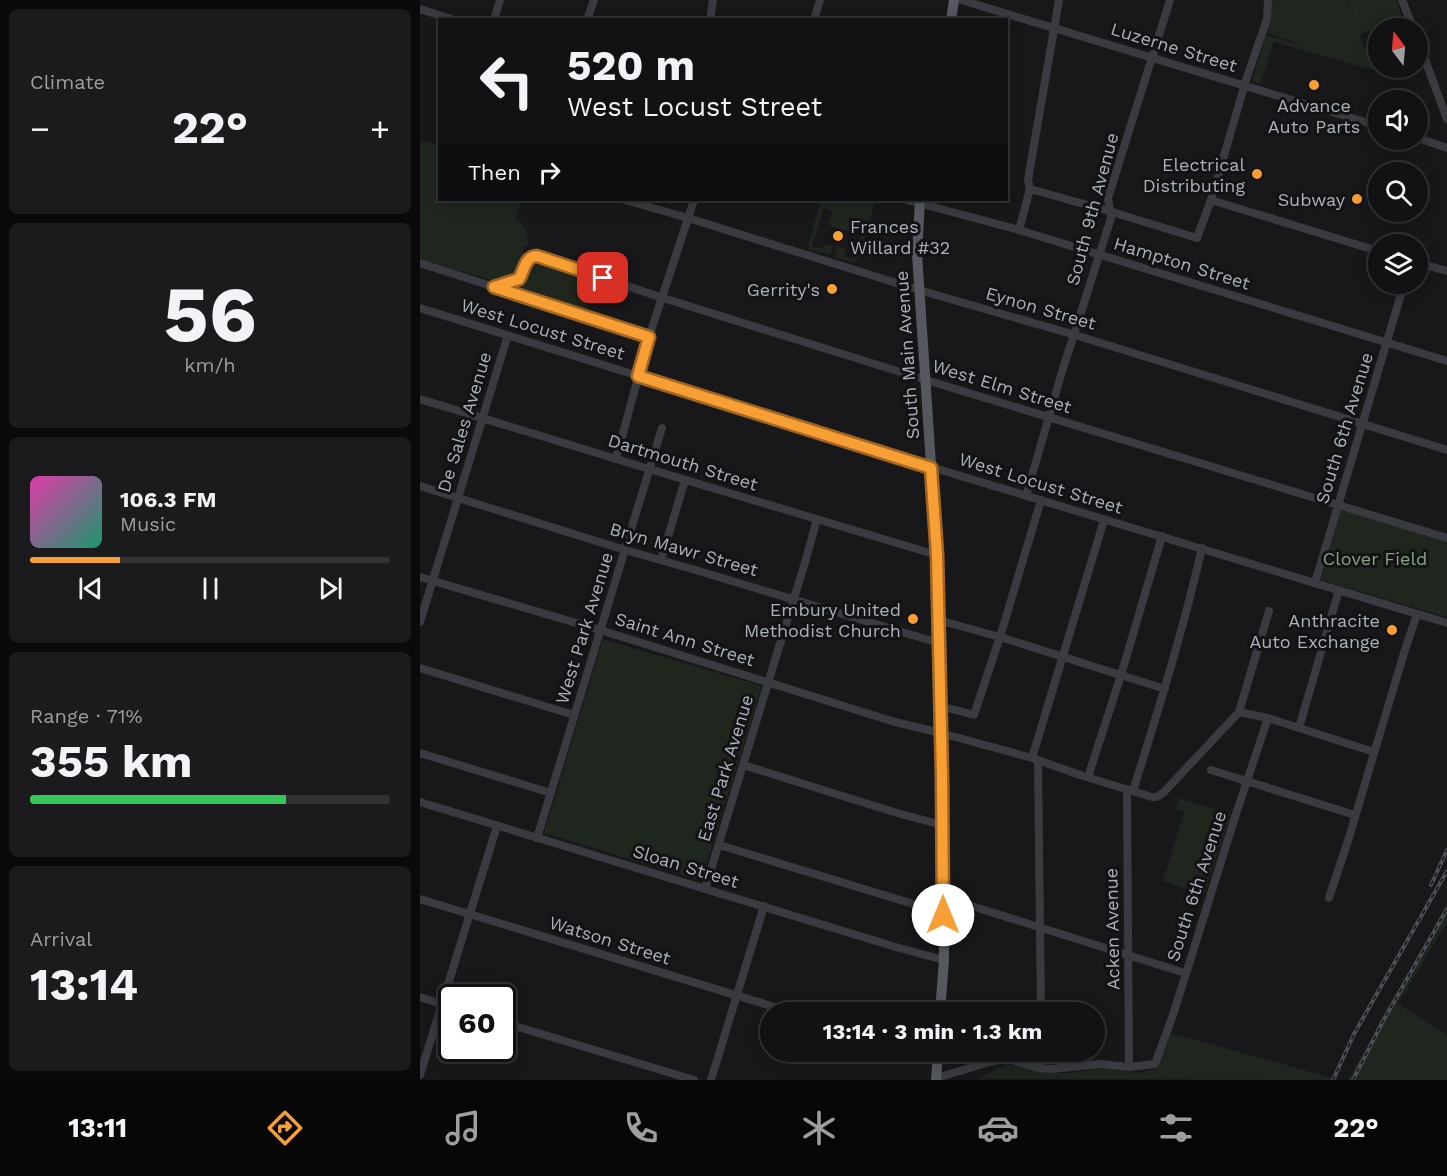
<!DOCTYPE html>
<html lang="en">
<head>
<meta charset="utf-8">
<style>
	:root { --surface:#121214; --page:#1b1b1d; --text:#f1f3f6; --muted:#9c9ea0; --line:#313234; --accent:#f79f34 }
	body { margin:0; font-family:"Work Sans",sans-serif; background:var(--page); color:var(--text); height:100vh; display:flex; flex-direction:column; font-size:22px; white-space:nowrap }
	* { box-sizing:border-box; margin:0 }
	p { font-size:20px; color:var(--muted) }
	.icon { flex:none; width:33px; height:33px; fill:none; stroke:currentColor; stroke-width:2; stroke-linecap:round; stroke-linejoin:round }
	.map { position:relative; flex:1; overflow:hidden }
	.sheet { display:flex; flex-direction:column; gap:9px; padding:9px; background:#0a0a0b; width:420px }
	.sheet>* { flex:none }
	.hud { position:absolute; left:18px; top:18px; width:570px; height:183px; border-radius:0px; box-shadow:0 3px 15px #0003,0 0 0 2px var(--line); background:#121214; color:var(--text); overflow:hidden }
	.needle { width:39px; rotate:344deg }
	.controls { position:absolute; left:948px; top:18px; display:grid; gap:12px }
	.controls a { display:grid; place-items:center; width:60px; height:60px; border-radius:50%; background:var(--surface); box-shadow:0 3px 15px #0003,0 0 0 2px var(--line); font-size:30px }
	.speed { position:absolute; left:18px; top:984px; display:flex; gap:12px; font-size:30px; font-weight:700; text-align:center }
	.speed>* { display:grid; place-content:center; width:78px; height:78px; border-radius:50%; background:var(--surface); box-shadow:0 3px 15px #0003,0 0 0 2px var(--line); line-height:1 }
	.speed .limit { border:3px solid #111; border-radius:9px; background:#fff; color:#111 }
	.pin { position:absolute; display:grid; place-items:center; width:51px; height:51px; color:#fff; margin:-26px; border-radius:12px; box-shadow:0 3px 9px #0006 }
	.me { position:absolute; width:66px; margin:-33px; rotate:0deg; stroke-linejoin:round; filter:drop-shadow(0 0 4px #0008) }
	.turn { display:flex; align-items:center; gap:21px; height:126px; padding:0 30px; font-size:27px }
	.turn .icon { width:78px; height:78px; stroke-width:2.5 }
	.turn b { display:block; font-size:42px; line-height:51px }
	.then { display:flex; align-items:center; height:57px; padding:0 30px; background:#0003; gap:12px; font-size:22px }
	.big { font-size:45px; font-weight:700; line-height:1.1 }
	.sheet .widget { flex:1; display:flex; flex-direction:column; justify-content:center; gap:9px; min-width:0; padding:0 21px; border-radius:9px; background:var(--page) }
	.sheet .dial { align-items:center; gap:0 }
	.dial b { font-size:78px; line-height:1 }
	.song { display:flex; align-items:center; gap:18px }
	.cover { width:72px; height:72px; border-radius:9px; background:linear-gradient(135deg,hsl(320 70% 55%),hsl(160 70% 35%)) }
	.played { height:6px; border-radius:3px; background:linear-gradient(90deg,var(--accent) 25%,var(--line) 25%) }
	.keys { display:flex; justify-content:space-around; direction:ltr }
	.heat { display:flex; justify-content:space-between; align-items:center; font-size:33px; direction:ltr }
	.charge { height:9px; border-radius:4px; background:linear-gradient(90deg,#34c759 71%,var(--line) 0) }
	.trip { position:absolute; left:340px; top:1002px; width:345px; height:60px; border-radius:30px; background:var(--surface); box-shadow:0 3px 15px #0003,0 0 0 2px var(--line); font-weight:700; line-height:60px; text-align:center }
	.menu { display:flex; height:96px; justify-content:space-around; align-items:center; background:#070708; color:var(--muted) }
	.menu .icon { width:42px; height:42px }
	.menu .current { color:var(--accent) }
	.menu b { font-size:27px; color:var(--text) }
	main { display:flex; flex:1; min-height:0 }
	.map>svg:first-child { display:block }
	.green { fill:#1e261e }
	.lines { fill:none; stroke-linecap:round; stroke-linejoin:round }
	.minor { stroke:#393b40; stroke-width:8 }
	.major { stroke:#55585f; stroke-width:10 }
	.rail-casing { stroke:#4c4f55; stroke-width:4 }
	.rail { stroke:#131315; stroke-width:1.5; stroke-dasharray:4.5; stroke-linecap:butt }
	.route-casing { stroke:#a16722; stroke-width:15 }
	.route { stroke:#f79f34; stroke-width:10 }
	.poi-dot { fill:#f79f34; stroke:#131315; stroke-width:2 }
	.labels { text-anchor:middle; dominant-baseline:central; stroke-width:6; stroke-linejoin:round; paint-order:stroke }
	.street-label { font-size:18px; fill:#aab1ba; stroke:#131315 }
	.poi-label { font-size:18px; fill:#aab1ba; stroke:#131315; text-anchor:end }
	.park-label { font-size:18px; fill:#83a681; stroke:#131315 }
</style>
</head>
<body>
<main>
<section class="sheet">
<div class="widget"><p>Climate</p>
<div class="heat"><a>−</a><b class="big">22°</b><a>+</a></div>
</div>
<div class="widget dial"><b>56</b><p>km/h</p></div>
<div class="widget">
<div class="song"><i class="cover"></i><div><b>106.3 FM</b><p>Music</p></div></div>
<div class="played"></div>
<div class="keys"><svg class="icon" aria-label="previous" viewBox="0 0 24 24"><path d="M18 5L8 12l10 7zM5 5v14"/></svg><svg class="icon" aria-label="pause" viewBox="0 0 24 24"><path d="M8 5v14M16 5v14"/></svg><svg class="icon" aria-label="next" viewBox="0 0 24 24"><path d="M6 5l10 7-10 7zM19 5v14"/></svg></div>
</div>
<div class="widget"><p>Range · 71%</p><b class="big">355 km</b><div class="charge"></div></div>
<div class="widget"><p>Arrival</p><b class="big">13:14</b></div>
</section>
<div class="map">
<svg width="1027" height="1080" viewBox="0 0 1027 1080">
	<rect width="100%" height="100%" fill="#18181a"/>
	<g class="green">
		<polygon points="853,0 927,0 935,19 928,0 976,0 982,17 943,33 940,37 957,71 854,42 840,84 832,81 846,35 893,48 847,33"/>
		<polygon points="0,140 19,145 20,200 101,200 96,219 107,229 108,245 103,247 103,252 106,254 100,272 95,277 78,282 0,259"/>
		<polygon points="401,200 442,200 455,203 438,260 436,260 435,263 414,257 417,246 426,249 424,256 433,259 445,222 436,219 432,233 409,225 413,211 404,208 392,246 401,248 409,244 413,245 410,255 388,249 389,245 388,245"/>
		<polygon points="114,259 177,277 166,313 82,288 104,282"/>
		<polygon points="921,509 1027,542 1027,617 901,580"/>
		<polygon points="183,639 342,686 281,881 124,833"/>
		<polygon points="759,798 811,814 784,895 743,881 764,812 756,808"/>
		<polygon points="1027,907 1027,922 978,1004 1027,1034 1027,1080 928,1080"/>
		<polygon points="751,1033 920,1080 558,1079 586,1064 630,1073 649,1073 672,1069 686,1069 717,1073 736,1069"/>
	</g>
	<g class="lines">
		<g class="minor">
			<polyline points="541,0 958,126"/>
			<polyline points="982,0 993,28"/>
			<polyline points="0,9 34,20"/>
			<polyline points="74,20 80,0"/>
			<polyline points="167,20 174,0"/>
			<polyline points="290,20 293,0"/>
			<polyline points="394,20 400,0"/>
			<polyline points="998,41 1027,119"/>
			<polyline points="998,138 1027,148"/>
			<polyline points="610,189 689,211 777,238 791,200 827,77 847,19 848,0"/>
			<polyline points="205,200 268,218 499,290 655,335 1027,450"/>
			<polyline points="487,200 599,230 1027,361"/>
			<polyline points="791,200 958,251"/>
			<polyline points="599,230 610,189 608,180 639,0"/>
			<polyline points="0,263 229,337"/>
			<polyline points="998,263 1027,271"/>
			<path d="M74 287 99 279C104 271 106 257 116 256L243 298 506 380 1027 538"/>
			<polyline points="0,308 511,467 1027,623"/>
			<polyline points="0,399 229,469 517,555"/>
			<polyline points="196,459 229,337 274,200"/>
			<polyline points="0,486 205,550 272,569 519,643"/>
			<polyline points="606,496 641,375 691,218 688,198 750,0"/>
			<polyline points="241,560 265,480"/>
			<polyline points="0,577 180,630 475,722 521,733 612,758 663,776 732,797 737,797 744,792 819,712 849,611"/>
			<polyline points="895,583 984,284"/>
			<polyline points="518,620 580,637 745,689"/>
			<polyline points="0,622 88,335"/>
			<polyline points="0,668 154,715"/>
			<polyline points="520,706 554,715 580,637 621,500"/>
			<polyline points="819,712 848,718 954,752"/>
			<polyline points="879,728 919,590"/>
			<polyline points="0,753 131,793"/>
			<polyline points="612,758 684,520"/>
			<polyline points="618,761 621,1012"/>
			<polyline points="323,765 477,813 522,825"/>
			<polyline points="791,770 935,815"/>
			<polyline points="668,777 701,675 742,536"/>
			<polyline points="707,789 709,1067"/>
			<path d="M713 791C738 711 763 631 782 548"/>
			<polyline points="0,802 479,948 524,960"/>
			<polyline points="117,838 242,428"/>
			<polyline points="299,845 523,913"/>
			<polyline points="285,889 386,559 397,519"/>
			<polyline points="523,897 765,973"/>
			<polyline points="909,898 927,844 984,653 997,614"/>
			<polyline points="0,899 371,1012"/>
			<polyline points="0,997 32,1007"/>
			<polyline points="82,1022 274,1080"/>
			<polyline points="502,1052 518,1056"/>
			<polyline points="619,1068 620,1052"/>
			<polyline points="0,1075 77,826"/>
			<polyline points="516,1078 573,1061 587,1059 619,1068 632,1069 680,1064 709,1067 735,1064 753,1015 816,814 848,718"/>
			<polyline points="291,1080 344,906"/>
		</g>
		<g class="major">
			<polyline points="531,20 534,0"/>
			<polyline points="500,200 497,254 517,555 522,775 524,960 520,1012"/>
			<polyline points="516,1080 518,1052"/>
		</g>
		<g class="rail-casing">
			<g id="rail">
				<polyline points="1011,885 1027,850"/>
				<polyline points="913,1080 934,1034 1027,871"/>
				<polyline points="933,1080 963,1021 1027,909"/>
			</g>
		</g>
		<use href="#rail" class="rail"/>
	</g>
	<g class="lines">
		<g class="route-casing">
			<path id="route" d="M183 278 117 256C105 256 104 271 99 279L74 287 229 337 218 376 511 468 517 555 522 776 523 915"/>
		</g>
		<use href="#route" class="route"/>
	</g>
	<g class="poi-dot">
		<circle cx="894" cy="85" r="6"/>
		<circle cx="837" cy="174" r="6"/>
		<circle cx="937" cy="199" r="6"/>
		<circle cx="418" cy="236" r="6"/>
		<circle cx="412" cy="289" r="6"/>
		<circle cx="493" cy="619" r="6"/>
		<circle cx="972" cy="630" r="6"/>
	</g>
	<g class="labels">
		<g class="street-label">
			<text transform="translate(754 47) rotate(17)">Luzerne Street</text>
			<text transform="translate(672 209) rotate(-75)">South 9th Avenue</text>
			<text transform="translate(762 263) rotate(17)">Hampton Street</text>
			<text transform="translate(621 308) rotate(16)">Eynon Street</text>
			<text transform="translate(123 329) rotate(17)">West Locust Street</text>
			<text transform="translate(487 355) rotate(-94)">South Main Avenue</text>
			<text transform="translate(582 386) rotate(17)">West Elm Street</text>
			<text transform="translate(44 422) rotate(-73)">De Sales Avenue</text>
			<text transform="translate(924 428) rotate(-73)">South 6th Avenue</text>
			<text transform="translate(263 462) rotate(17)">Dartmouth Street</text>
			<text transform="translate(621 483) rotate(17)">West Locust Street</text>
			<text transform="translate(264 549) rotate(16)">Bryn Mawr Street</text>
			<text transform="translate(164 628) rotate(-73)">West Park Avenue</text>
			<text transform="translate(265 639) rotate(17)">Saint Ann Street</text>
			<text transform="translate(305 768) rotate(-73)">East Park Avenue</text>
			<text transform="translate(266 866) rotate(17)">Sloan Street</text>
			<text transform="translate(776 886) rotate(-72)">South 6th Avenue</text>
			<text transform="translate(692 929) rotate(-91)">Acken Avenue</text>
			<text transform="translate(190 940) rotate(17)">Watson Street</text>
		</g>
		<g class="poi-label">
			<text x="894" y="105" text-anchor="middle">Advance<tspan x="894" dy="21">Auto Parts</tspan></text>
			<text x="825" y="164">Electrical<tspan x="825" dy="21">Distributing</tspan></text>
			<text x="925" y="199">Subway</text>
			<text x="430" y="226" text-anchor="start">Frances<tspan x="430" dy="21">Willard #32</tspan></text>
			<text x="400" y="289">Gerrity's</text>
			<text x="481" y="609">Embury United<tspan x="481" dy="21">Methodist Church</tspan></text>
			<text x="960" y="620">Anthracite<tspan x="960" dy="21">Auto Exchange</tspan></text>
		</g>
		<g class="park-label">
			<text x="955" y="558">Clover Field</text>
		</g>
	</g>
</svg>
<div class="controls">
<a><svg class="needle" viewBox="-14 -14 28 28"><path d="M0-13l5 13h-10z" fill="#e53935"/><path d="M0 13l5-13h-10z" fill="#9c9ea0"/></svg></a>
<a><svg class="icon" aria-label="sound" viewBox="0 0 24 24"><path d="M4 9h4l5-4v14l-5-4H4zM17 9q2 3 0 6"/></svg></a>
<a><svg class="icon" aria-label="search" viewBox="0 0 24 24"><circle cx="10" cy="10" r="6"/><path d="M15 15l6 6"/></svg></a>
<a><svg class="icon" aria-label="layers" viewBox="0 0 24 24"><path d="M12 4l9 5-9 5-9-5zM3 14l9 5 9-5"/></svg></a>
</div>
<div class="speed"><div class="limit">60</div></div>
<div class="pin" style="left:183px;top:278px;background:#d93025"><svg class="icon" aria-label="arrive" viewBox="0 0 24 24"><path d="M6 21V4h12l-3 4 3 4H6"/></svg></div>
<svg class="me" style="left:523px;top:915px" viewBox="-20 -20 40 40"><circle r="19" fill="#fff"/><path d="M0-13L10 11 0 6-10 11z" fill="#f79f34"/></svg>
<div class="trip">13:14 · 3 min · 1.3 km</div>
<div class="hud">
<div class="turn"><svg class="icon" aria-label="left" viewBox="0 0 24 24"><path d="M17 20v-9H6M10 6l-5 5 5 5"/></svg><div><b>520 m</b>West Locust Street</div></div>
<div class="then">Then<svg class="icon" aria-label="right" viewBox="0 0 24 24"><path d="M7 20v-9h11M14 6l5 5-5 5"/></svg></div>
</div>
</div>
</main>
<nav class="menu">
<b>13:11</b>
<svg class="icon current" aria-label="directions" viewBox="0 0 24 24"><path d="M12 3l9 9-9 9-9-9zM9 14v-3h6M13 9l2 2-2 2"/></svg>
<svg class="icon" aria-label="music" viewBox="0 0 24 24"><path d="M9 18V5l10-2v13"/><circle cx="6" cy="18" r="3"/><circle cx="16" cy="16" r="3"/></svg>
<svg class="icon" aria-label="phone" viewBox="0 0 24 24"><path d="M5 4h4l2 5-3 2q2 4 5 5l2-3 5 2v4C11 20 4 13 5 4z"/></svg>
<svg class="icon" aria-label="climate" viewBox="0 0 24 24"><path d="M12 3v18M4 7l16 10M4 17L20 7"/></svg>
<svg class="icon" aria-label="car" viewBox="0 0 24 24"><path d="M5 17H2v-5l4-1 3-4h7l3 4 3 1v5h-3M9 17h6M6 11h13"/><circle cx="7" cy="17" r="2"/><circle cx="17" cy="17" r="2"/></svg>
<svg class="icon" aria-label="filters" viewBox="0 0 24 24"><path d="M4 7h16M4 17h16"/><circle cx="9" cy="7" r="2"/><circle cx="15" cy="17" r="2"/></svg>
<b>22°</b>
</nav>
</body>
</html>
